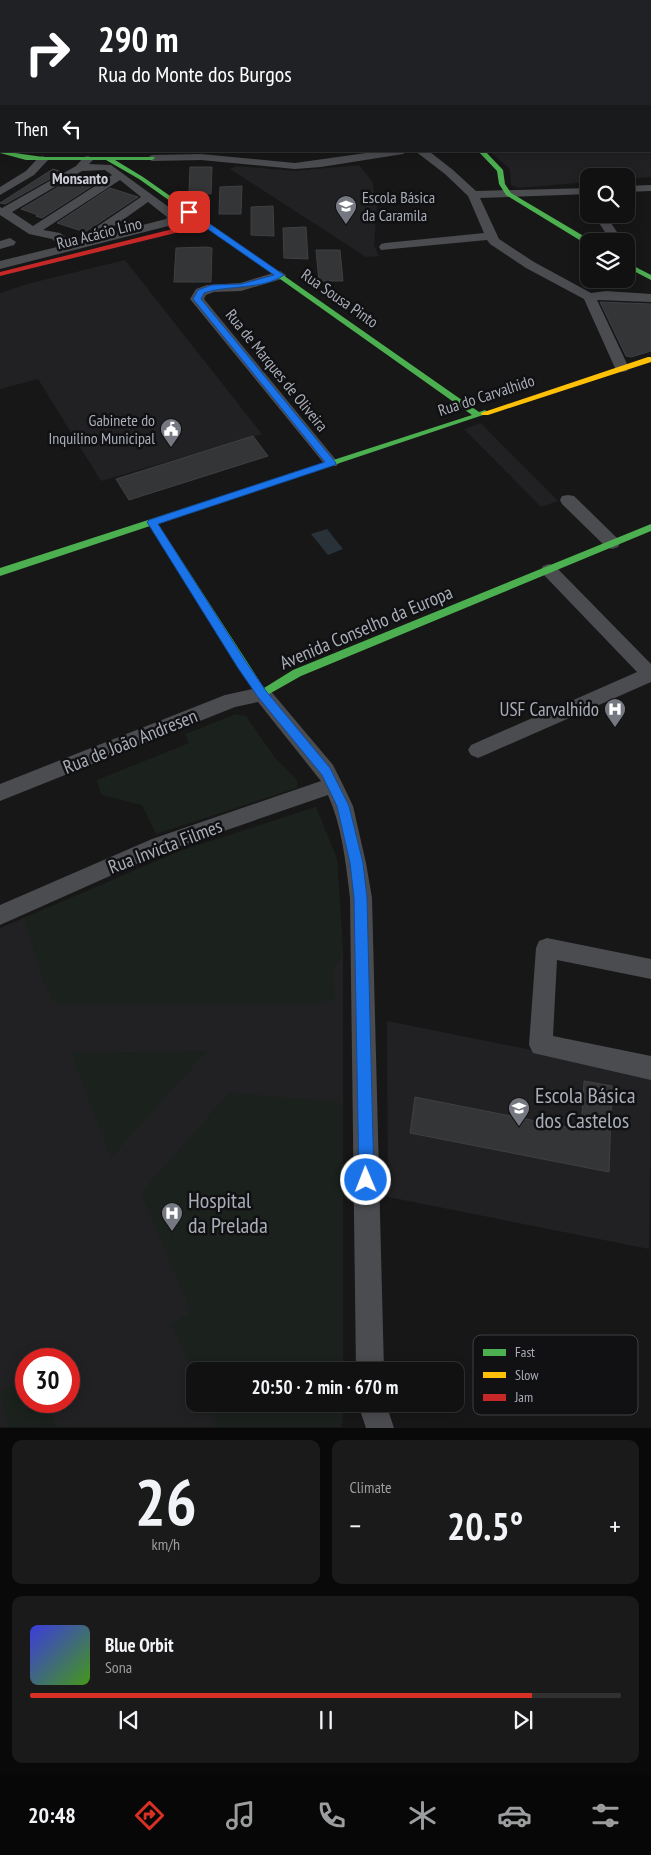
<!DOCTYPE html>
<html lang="en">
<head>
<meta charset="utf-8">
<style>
	:root { --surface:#111; --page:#1a1a1a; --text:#f1f3f6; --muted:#9c9d9f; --line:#303131; --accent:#d93025 }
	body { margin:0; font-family:"PT Sans Narrow",sans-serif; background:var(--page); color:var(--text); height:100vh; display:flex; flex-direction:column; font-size:19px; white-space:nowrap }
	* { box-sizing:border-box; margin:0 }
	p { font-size:16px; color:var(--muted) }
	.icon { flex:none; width:28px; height:28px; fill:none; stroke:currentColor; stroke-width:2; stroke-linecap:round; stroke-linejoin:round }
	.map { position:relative; height:1428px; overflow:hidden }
	.drawer { display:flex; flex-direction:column; gap:12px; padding:12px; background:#090909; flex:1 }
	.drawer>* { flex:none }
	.hud { position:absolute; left:0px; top:0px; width:651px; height:152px; box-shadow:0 2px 12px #0003,0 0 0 1px var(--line); background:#202124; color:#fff; overflow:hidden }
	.tools { position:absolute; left:580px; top:168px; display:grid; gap:10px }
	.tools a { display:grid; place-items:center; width:55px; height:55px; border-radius:10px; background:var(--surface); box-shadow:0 2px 12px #0003,0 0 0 1px var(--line); font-size:25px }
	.speed { position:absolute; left:15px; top:1348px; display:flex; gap:10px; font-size:25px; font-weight:700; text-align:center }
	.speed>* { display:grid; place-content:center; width:65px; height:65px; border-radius:50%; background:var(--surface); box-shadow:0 2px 12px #0003,0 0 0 1px var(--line); line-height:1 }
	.speed .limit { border:8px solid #d22; background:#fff; color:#111 }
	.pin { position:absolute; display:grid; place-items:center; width:42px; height:42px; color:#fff; margin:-21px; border-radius:10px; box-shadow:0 2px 8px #0006 }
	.me { position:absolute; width:55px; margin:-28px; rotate:359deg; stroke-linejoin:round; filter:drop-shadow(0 0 4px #0008) }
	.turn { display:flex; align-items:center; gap:18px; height:105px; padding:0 15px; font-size:22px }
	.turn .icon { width:65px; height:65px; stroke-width:2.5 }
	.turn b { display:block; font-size:35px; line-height:42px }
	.then { display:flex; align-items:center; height:48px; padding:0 15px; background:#0003; gap:10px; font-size:19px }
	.big { font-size:38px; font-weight:700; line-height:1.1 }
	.drawer .widget { flex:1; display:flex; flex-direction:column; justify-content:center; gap:8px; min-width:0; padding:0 18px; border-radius:10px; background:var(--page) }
	.drawer .dial { align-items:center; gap:0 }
	.dial b { font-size:65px; line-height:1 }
	.song { display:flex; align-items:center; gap:15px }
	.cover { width:60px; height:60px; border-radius:8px; background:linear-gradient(135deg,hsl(240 70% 55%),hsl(100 70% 35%)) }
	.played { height:5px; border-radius:2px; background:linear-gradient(90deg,var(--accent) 85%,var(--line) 85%) }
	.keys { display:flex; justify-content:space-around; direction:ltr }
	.heat { display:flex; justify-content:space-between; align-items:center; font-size:28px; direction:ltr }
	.drawer .tiles { flex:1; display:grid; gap:12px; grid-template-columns:1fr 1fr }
	.widget:last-child { grid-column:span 2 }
	.trip { position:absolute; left:186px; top:1362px; width:278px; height:50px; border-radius:10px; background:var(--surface); box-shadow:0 2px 12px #0003,0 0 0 1px var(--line); font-weight:700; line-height:50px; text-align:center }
	.tab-bar { display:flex; height:80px; justify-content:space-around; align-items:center; background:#070707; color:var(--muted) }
	.tab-bar .icon { width:35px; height:35px }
	.tab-bar .current { color:var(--accent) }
	.tab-bar b { font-size:22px; color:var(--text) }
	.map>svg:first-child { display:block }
	.built { fill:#212124; fill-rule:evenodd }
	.green { fill:#1b211c }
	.water { fill:#2a3239 }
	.building { fill:#343537; stroke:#3f4043 }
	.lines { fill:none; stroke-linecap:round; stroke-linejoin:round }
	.street { fill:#4b4c50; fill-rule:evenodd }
	.fast { fill:#4caf50; fill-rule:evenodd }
	.slow { fill:#ffc107; fill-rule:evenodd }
	.jam { fill:#c62828; fill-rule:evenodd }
	.route { fill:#1a73e8; stroke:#114b97 }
	.labels { text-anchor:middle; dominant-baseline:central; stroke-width:5; stroke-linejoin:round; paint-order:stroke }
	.far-neighbourhood-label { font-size:16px; font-weight:bold; fill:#c9ccd4; stroke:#111113 }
	.far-poi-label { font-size:16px; fill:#a8adb8; stroke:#111113; text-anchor:start }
	.far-street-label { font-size:16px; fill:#a8adb8; stroke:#111113 }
	.street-label { font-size:19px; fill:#a8adb8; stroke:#111113 }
	.poi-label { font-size:19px; fill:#a8adb8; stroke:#111113; text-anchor:end }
	.near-poi-label { font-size:22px; fill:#a8adb8; stroke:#111113; text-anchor:start }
	.key { fill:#111113; stroke:#3e4045; stroke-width:1 }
	.key-label { font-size:14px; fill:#a8adb8 }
</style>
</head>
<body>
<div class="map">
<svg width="651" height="1428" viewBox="0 0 651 1428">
	<rect width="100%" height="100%" fill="#171717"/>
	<g class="built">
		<polygon points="650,120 651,177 626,179 626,176 589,176 589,182 519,188 511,185 510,169 489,151 650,151"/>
		<polygon points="359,165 372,181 377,205 374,245 379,256 366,257 230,169 236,166 295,171"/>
		<polygon points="125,260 262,434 101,481 38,379 0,389 0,293 27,284"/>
		<polygon points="481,423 502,445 558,501 541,507 464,429"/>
		<path d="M316 807 337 859 343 951V1371H195V1404H343L342 1427H0V928L180 851ZM26 1359H69V1401H26Z"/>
		<polygon points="387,1021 651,1074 649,1249 388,1197"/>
	</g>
	<g class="green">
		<polygon points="236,714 246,716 275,758 297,780 297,788 156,834 142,805 101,795 97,780 189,743 185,734"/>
		<polygon points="316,807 337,859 343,951 340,961 333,967 335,999 315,1005 62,1005 53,1001 44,982 24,918 180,851"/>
		<polygon points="207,1051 111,1158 71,1053"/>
		<polygon points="229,1093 334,1101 343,1105 343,1371 195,1371 195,1379 171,1324 191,1312 141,1193"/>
		<polygon points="26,1378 26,1401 49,1401 57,1427 8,1427 0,1392"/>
		<polygon points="206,1404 343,1404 342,1427 216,1427"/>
	</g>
	<polygon class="water" points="327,529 343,549 328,555 311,534"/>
	<g class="building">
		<polygon points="190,167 212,167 211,194 189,193"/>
		<polygon points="53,169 62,172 5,204 0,203"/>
		<polygon points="75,177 95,184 42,218 36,216 38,215 21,209"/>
		<polygon points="242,186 241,214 219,214 220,187"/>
		<polygon points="110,188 138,197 85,232 57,223"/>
		<polygon points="273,206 274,236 251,235 251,207"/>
		<polygon points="306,227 308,259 284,258 283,228"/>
		<polygon points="206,247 212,248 211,282 174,282 176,248"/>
		<polygon points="316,250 340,250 343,281 319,281"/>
		<polygon points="600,302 651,304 651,351 631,357 626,356"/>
		<polygon points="253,436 268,456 129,500 116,479"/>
		<polygon points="584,1081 612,1086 609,1172 410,1133 415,1097 581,1130"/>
	</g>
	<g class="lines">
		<g class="street">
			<rect x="28" y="0" width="12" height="1"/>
			<rect x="593" y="0" width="10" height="1"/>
			<rect x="0" y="71" width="1" height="6"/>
			<rect x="650" y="92" width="1" height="6"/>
			<polygon points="380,151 408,151 403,154 321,167 295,169 201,160 152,161 146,158 152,155 201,154 295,163"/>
			<polygon points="415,151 430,152 453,170 476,191 589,188 589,194 480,198 499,239 534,262 591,293 606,291 651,294 651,302 597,300 629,368 627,371 622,372 615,368 584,299 526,268 490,244 487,240 381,250 379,247 381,244 385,243 484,233 468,196 445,174"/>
			<polygon points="43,156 49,159 34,175 0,195 0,187 26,171 39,157"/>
			<path d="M88 156 94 159 89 164 111 165 177 213 179 216 176 224 0 269V261L61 246 52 239 29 234 0 215V207L2 208 76 166 84 157ZM105 170 112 175 33 226 12 212 82 171ZM120 180 141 197 80 238 72 242 60 233 43 230ZM148 202 167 217 166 219 100 236Z"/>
			<polygon points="651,185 651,191 626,192 626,186"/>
			<polygon points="593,214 605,214 623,241 611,241"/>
			<polygon points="10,238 16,242 14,245 0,249 0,241"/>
			<polygon points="280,271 286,275 285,278 241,291 214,292 206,295 204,299 336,460 339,463 336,466 326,466 190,299 196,289 207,285 240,283"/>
			<polygon points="568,495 574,496 618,539 620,543 618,547 612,549 606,547 562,504 560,500 562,496"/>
			<polygon points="549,564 555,566 651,664 651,682 485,755 478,758 471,755 468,750 471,745 637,672 543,574 541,570 543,566"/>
			<path d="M262 687 269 689 333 765 343 785 353 806 366 863 372 898 384 1371H356L350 898C346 864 342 826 328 795L166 851 0 925V905L152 839 321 781 258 702 235 707 0 801V784L225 695Z"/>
			<polygon points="547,938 651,959 651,979 557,960 553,1036 651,1056 651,1080 533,1053 529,1045 536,948 539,941"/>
			<polygon points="358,1404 386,1404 394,1428 366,1428"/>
		</g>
		<g class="fast">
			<polygon points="324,0 330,0 331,1 325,1"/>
			<rect x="650" y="12" width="1" height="4"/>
			<polygon points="0,149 1,151 43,157 154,157 155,158 152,160 115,160 143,177 479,412 485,410 489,413 158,524 264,688 293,670 651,524 651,531 301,676 262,698 258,697 150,526 0,576 0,568 472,415 139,179 106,160 26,160 0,153"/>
			<polygon points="478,151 485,151 503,170 505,184 511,193 592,241 589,241 589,244 586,244 506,195 499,184 497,171"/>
			<polygon points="626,262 651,275 651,280 626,267"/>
		</g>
		<polygon class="slow" points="648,357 651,357 651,362 488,415 482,415 481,413"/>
		<polygon class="jam" points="205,221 209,223 208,225 0,276 0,272"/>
	</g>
	<path class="route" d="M186 211H191L284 275C263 290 226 285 204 293L201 299 336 463 335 465 158 524 246 662 266 691 330 768 349 806 363 863 367 898 374 1180 372 1186 366 1188 361 1186 359 1180 354 898 350 863 337 806 322 775 258 697 238 668 147 522 149 520 325 462 193 299 198 290 212 285 241 284 274 275 186 214Z"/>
	<defs>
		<g id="school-pin" transform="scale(1.125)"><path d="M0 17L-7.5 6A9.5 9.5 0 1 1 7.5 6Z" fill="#757880" stroke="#111113"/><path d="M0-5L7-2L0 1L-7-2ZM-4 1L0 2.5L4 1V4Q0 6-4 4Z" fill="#fff"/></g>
		<g id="civic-pin" transform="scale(1.125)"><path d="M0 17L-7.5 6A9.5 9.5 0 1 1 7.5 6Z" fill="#757880" stroke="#111113"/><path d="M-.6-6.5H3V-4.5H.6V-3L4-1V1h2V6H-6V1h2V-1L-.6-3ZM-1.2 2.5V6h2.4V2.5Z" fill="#fff"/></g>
		<g id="hospital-pin" transform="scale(1.125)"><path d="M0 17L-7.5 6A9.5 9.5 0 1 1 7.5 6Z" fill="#757880" stroke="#111113"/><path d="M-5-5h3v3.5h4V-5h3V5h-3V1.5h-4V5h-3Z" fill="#fff"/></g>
	</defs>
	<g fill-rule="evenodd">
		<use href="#school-pin" x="346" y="206"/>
		<use href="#civic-pin" x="171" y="429"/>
		<use href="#hospital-pin" x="615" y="709"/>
		<use href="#school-pin" x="519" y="1108"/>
		<use href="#hospital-pin" x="172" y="1213"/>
	</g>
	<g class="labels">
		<g class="far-neighbourhood-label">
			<text x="80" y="178">Monsanto</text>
		</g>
		<g class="far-poi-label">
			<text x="362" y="197">Escola Básica<tspan x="362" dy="18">da Caramila</tspan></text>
			<text x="155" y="420" text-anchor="end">Gabinete do<tspan x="155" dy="18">Inquilino Municipal</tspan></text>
		</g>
		<g class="far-street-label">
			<text transform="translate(99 233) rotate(-14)">Rua Acácio Lino</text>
			<text transform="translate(340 298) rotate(35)">Rua Sousa Pinto</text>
			<text transform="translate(277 370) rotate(51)">Rua de Marques de Oliveira</text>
			<text transform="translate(486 395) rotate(-18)">Rua do Carvalhido</text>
		</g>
		<g class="street-label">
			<text transform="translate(366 627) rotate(-23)">Avenida Conselho da Europa</text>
			<text transform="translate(130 741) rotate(-22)">Rua de João Andresen</text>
			<text transform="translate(165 846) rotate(-21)">Rua Invicta Filmes</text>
		</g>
		<g class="poi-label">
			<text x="599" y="709">USF Carvalhido</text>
		</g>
		<g class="near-poi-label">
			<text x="535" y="1095">Escola Básica<tspan x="535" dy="25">dos Castelos</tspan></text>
			<text x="188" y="1200">Hospital<tspan x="188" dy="25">da Prelada</tspan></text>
		</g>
	</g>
	<rect x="473" y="1335" width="165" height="80" rx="8" class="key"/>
	<rect x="483" y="1349" width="23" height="7" fill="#4caf50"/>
	<rect x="483" y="1372" width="23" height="6" fill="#ffc107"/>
	<rect x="483" y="1394" width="23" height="7" fill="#c62828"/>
	<g class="key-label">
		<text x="515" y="1357">Fast</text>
		<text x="515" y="1380">Slow</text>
		<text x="515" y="1402">Jam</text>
	</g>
</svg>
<div class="tools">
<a><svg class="icon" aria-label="search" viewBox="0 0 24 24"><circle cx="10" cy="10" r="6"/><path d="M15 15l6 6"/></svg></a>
<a><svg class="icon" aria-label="layers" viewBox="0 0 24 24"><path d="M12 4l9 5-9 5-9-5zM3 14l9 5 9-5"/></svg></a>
</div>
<div class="speed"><div class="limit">30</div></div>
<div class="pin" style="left:189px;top:212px;background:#d93025"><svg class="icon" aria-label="arrive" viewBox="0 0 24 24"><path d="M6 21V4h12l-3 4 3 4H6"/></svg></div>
<svg class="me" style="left:366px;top:1180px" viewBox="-20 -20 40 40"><circle r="17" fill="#1a73e8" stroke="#fff" stroke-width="3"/><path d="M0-11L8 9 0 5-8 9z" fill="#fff"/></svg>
<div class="trip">20:50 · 2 min · 670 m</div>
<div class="hud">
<div class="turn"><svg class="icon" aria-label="right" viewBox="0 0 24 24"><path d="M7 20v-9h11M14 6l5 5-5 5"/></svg><div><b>290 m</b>Rua do Monte dos Burgos</div></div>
<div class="then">Then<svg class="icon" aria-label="left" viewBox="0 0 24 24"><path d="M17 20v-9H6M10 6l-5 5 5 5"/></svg></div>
</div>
</div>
<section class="drawer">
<div class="tiles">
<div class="widget dial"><b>26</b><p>km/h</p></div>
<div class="widget"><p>Climate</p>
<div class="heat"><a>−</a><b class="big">20.5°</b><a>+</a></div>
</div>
<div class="widget">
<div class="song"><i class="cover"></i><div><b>Blue Orbit</b><p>Sona</p></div></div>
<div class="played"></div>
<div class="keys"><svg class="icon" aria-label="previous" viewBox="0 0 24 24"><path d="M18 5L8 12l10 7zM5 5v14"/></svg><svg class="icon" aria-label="pause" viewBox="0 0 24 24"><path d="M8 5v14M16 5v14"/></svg><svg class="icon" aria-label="next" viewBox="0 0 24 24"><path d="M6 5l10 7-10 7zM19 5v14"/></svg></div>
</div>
</div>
</section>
<nav class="tab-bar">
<b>20:48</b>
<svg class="icon current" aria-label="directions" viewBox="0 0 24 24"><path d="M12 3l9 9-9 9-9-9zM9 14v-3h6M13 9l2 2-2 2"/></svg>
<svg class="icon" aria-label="music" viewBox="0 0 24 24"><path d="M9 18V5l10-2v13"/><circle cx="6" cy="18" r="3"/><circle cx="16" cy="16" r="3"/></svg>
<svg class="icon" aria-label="phone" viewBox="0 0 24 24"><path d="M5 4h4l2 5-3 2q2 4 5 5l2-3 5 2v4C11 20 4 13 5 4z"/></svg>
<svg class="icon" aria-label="climate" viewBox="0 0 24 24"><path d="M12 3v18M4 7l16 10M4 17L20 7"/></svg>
<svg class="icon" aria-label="car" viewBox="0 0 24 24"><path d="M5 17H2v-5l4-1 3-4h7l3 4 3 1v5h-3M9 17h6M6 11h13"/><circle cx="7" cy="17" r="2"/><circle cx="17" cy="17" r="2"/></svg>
<svg class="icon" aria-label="filters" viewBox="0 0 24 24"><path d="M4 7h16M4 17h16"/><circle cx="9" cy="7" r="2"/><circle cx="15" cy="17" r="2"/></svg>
</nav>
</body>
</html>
